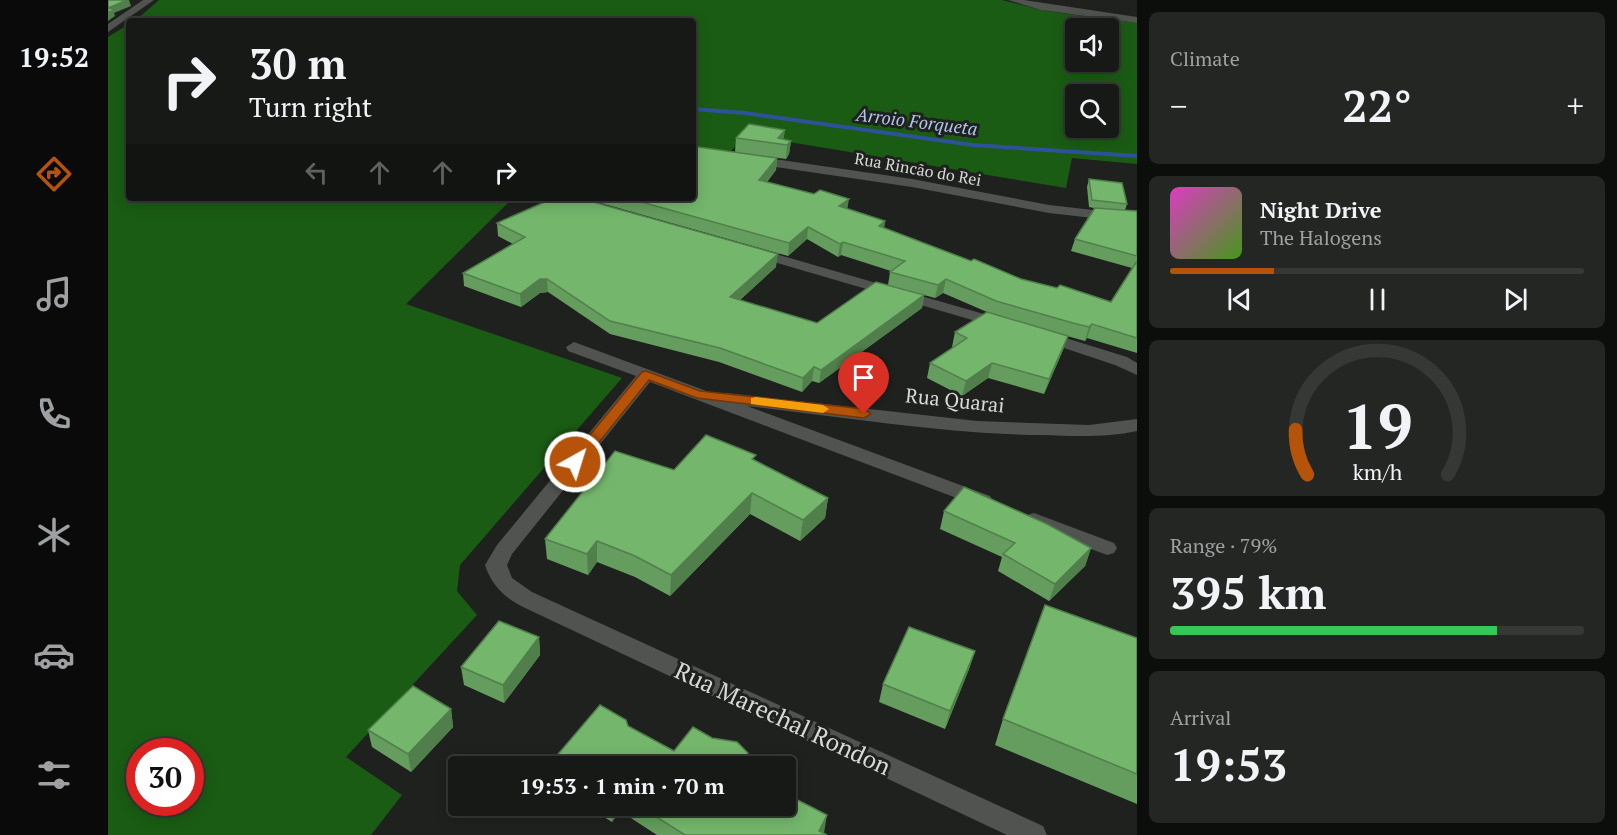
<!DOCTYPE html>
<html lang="en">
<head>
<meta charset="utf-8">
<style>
	:root { --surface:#161916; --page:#232623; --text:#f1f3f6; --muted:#9ea0a1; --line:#353835; --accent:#b45309 }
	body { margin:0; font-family:"PT Serif",serif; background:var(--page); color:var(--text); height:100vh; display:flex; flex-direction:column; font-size:22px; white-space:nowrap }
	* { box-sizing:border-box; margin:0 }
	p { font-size:20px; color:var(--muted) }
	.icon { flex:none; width:33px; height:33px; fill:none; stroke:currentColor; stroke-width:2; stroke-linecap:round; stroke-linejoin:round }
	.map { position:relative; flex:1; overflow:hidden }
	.panel { display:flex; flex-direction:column; gap:12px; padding:12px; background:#0c0e0c; width:480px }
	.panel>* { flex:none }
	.banner { position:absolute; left:18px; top:18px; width:570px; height:183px; border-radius:6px; box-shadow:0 3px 15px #0003,0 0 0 2px var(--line); background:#161916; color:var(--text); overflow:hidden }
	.buttons { position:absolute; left:957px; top:18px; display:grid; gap:12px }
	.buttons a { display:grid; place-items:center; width:54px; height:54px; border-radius:6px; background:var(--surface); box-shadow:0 3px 15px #0003,0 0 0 2px var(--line); font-size:30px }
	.speed { position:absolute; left:18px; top:738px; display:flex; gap:12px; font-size:30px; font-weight:700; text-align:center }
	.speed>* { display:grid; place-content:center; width:78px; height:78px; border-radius:50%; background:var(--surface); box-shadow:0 3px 15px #0003,0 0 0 2px var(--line); line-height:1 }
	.speed .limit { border:9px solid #d22; background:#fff; color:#111 }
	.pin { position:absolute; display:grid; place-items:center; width:51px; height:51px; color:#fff; margin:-62px -26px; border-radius:50% 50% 50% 0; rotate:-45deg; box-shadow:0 0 6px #0007 }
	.pin .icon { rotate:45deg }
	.me { position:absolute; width:66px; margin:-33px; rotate:39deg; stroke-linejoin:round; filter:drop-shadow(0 0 4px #0008) }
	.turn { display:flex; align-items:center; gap:21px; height:126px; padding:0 24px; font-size:27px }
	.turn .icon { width:78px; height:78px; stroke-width:2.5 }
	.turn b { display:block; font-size:42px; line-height:51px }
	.lanes { display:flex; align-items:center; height:57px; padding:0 24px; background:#0003; justify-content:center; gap:30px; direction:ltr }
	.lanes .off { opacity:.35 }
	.big { font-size:45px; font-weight:700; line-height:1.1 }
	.panel .card { flex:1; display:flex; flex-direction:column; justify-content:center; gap:9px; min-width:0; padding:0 21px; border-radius:9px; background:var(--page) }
	.panel .dial { align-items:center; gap:0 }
	.dial svg { height:156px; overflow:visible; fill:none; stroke:var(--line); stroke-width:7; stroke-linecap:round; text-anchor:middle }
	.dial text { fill:var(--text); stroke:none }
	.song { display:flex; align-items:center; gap:18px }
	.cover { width:72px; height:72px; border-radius:9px; background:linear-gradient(135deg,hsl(310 70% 55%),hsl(100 70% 35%)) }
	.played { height:6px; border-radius:3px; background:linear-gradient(90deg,var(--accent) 25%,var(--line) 25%) }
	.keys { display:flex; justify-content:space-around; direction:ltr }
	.heat { display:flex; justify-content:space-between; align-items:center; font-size:33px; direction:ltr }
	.charge { height:9px; border-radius:4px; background:linear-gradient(90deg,#34c759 79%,var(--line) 0) }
	.trip { position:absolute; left:340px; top:756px; width:348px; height:60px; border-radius:6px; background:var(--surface); box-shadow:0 3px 15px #0003,0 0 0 2px var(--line); font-weight:700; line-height:60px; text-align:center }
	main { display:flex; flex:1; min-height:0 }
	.tab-bar { display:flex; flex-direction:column; width:108px; justify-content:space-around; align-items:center; background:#090a09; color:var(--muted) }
	.tab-bar .icon { width:42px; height:42px }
	.tab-bar .selected { color:var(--accent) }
	.tab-bar b { font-size:27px; color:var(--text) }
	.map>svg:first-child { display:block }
	.forest { fill:#1a5c14; fill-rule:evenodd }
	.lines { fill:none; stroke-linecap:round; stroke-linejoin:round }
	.stream { fill:#2d5299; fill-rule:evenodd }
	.street { fill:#515351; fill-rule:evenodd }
	.wall { fill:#649d5d }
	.shaded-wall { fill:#517f4c }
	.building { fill:#74b66c; stroke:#517f4c; stroke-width:1.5 }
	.route { fill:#b45309; stroke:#753606; stroke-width:1.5 }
	.slow { fill:#f59e0b }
	.labels { text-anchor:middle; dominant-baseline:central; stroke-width:6; stroke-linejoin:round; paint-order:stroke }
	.far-street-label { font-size:16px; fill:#d7d9d6; stroke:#1e211d }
	.far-water-label { font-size:18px; font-style:italic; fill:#afc5ed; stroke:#1e211d }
	.street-label { font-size:20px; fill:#d7d9d6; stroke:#1e211d }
	.near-street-label { font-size:24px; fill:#d7d9d6; stroke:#1e211d }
</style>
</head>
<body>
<main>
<nav class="tab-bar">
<b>19:52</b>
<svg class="icon selected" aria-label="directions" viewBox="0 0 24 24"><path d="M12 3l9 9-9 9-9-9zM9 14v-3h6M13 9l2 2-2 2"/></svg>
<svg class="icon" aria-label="music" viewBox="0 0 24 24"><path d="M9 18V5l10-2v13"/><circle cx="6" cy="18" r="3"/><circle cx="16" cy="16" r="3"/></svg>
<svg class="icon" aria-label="phone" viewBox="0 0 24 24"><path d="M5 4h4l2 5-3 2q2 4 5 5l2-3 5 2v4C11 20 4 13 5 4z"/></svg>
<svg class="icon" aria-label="climate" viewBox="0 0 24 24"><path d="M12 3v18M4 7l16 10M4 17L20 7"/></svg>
<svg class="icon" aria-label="car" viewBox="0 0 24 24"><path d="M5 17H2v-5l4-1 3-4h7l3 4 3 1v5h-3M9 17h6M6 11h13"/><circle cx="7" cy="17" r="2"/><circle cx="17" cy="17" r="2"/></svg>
<svg class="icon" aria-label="filters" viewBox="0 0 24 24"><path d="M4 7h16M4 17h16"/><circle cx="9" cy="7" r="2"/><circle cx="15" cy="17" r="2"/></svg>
</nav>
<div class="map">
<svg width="1029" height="835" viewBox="0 0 1029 835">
	<rect width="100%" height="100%" fill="#1e211d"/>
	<g class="forest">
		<path d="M51 0H894L938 11 1029 23V164L964 158 958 188 639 135 623 151 585 148V21H27ZM968 28H1000V62H968ZM968 94H1000V128H968Z"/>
		<path d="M21 24V198H405L298 304 514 378 352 565 349 591 369 615 238 757 294 795 263 835H0V37ZM32 752H82V802H32Z"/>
	</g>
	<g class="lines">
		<polygon class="stream" points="585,107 637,111 865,143 1029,154 1029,158 865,147 637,115 585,111"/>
		<g class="street">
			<polygon points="35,0 46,0 0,32 0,24"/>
			<polygon points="900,0 916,0 1029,17 1029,23 933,10"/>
			<polygon points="646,156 804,179 941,205 1029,215 1029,223 941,213 804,187 641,163 641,157"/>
			<polygon points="647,248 900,321 902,324 894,329 888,327 642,255 640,252 642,249"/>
			<polygon points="935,331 1019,357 1029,363 1029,375 1007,365 929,339 927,336"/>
			<path d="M466 342 612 396 619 393 869 421 981 425 1029 419V431C998 438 965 436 934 435 835 434 737 417 639 406L882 496 885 501 882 506 875 508 542 382 404 554 399 565 404 578 424 592 935 826 939 835H899L415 607C396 597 384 586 377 565L389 545 528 376 460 351 458 347Z"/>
			<polygon points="926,513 1006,543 1009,548 1006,553 999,555 919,525 916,520 919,515"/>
		</g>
	</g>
	<g class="wall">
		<polygon points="628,138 676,139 683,141 681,154 678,159 627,152"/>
		<polygon points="669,158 668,170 659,182 777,221 776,228 863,261 913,279 1003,302 1024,268 963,251 967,239 986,208 981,207 979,187 981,179 1019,204 1017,210 1029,211 1029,353 979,338 977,341 959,336 955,350 936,394 880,378 854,396 819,378 822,363 845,348 844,347 847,332 879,312 835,293 827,298 816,295 814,308 711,383 704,381 694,392 611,362 502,334 440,292 432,293 413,307 356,286 355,273 405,244 390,236 389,223 668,267 632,300 709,323 780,285 782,272 783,271 733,255 730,257 699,239 680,256 475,198 585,198"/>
		<polygon points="647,460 720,498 717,518 692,541 642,514 562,596 527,577 489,562 480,575 439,559 437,539 566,470"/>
		<polygon points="836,511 983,548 977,566 941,601 890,571 894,557 832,529"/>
		<polygon points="431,637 432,655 396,703 356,685 353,667"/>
		<polygon points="1029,638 1029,804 887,745 895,719"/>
		<polygon points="867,651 861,669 837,729 771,702 775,684"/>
		<polygon points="343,709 345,727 303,772 264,747 260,730"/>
		<polygon points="478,806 678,806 716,833 719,835 549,835 512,811 504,822"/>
	</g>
	<g class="shaded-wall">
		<polygon points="19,0 21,0 23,6 6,13 7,16 0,21 0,8"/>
		<polygon points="677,130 675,144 670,138"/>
		<polygon points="683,141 681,154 678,159 679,145"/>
		<polygon points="669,158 668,170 650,192 651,180"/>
		<polygon points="741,199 739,211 731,206"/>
		<polygon points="777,221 775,233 771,226"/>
		<polygon points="700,227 699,239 680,256 681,243"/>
		<polygon points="735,242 733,255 730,257 732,244"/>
		<polygon points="670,254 668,267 621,310 622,297"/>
		<polygon points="432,279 439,279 440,292 432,293 413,307 412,294"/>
		<polygon points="838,279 835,293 827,298 830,285"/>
		<polygon points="816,295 814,308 711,383 713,370"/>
		<polygon points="984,324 979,338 977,341 981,327"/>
		<polygon points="960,336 955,350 936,394 941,379"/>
		<polygon points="884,363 880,378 854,396 858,381"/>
		<polygon points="706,367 704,381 694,392 695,378"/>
		<polygon points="644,493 642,514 562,596 563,575"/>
		<polygon points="720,498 717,518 692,541 695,520"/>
		<polygon points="489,541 489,562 480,575 479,554"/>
		<polygon points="983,548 977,566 941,601 947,584"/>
		<polygon points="431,637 432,655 396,703 395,685"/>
		<polygon points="867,651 861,669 837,729 842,711"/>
		<polygon points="343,709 345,727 303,772 300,754"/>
		<polygon points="640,753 639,766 631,766"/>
		<polygon points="504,806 512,806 512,811 504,822"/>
		<polygon points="719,815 716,833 711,831"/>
	</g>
	<g class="building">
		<polygon points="0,0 19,0 0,8"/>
		<polygon points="0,8 6,9 0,13"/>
		<polygon points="641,124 677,130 670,138 683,141 679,145 628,138"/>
		<polygon points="590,147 669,158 651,180 706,194 712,190 741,199 731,206 777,221 771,226 863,261 866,259 913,279 949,288 952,285 1003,302 1029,261 1029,338 984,324 981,327 965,323 888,301 838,279 830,285 782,272 797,261 735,242 732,244 700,227 681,243 519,198 585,198 585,153"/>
		<polygon points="981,179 1014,183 1019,204 984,200"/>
		<polygon points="446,198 471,198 670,254 622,297 709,323 768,282 816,295 713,370 706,367 695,378 612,348 502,321 439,279 432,279 412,294 355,273 417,237 389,223"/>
		<polygon points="987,208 1029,211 1029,256 967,239"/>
		<polygon points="879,312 960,336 941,379 884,363 858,381 822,363 859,338 847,332"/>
		<polygon points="598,435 648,455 644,459 720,498 695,520 644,493 563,575 527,556 489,541 479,554 437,539 507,451 566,470"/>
		<polygon points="856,487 939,524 983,548 947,584 895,554 907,543 836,511"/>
		<polygon points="937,605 1029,638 1029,774 895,719"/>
		<polygon points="391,621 431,637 395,685 353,667"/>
		<polygon points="801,627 867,651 842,711 775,684"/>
		<polygon points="305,686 343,709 300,754 260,730"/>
		<polygon points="492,705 518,720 520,726 566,751 585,727 604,738 629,742 640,753 631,766 440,766"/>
		<polygon points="678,794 719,815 711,831 719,835 577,835 531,806 678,806"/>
	</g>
	<polygon class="route" points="538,371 592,391 756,409 763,414 756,418 589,398 541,380 472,466 462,466 460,462 462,459 534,372"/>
	<polygon class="slow" points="648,397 715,405 721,409 715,413 643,404 643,398"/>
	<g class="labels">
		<g class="far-street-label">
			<text transform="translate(810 169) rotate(10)">Rua Rincão do Rei</text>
		</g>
		<g class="far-water-label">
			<text transform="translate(809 121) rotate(7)">Arroio Forqueta</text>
		</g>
		<g class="street-label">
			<text transform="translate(847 400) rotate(6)">Rua Quarai</text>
		</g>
		<g class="near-street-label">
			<text transform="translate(675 718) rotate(25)">Rua Marechal Rondon</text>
		</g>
	</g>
</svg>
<div class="buttons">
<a><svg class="icon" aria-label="sound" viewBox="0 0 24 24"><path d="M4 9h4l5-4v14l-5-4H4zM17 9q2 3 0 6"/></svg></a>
<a><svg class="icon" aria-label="search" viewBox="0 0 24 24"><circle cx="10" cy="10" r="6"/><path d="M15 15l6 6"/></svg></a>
</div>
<div class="speed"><div class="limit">30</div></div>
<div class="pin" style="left:756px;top:414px;background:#d93025"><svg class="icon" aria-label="arrive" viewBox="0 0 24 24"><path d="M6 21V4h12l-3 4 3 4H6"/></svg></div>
<svg class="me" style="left:467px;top:462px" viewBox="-20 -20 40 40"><circle r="17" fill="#b45309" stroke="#fff" stroke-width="3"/><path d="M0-11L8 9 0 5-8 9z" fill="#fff"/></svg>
<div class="trip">19:53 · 1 min · 70 m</div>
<div class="banner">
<div class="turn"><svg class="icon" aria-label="right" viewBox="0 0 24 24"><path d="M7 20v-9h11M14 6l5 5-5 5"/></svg><div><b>30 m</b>Turn right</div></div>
<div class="lanes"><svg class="icon off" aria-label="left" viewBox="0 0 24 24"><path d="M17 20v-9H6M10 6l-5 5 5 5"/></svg><svg class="icon off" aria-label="ahead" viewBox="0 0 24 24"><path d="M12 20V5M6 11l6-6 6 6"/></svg><svg class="icon off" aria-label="ahead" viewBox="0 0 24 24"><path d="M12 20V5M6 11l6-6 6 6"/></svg><svg class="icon" aria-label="right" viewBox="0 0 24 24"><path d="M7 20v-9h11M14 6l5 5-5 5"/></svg></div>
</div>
</div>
<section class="panel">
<div class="card"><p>Climate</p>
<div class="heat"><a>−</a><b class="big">22°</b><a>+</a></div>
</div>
<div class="card">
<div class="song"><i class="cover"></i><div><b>Night Drive</b><p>The Halogens</p></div></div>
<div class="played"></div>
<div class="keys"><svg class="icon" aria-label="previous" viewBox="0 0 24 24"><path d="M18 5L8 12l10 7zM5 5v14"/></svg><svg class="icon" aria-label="pause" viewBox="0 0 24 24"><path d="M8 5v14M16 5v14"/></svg><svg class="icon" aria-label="next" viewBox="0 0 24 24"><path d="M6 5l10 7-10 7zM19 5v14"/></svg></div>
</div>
<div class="card dial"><svg viewBox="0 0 100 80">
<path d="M14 69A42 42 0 1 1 86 69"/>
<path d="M14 69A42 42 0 0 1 8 46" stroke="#b45309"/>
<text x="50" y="56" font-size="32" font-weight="700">19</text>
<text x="50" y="72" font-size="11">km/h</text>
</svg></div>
<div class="card"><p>Range · 79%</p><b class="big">395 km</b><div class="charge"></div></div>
<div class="card"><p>Arrival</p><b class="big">19:53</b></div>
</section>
</main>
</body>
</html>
